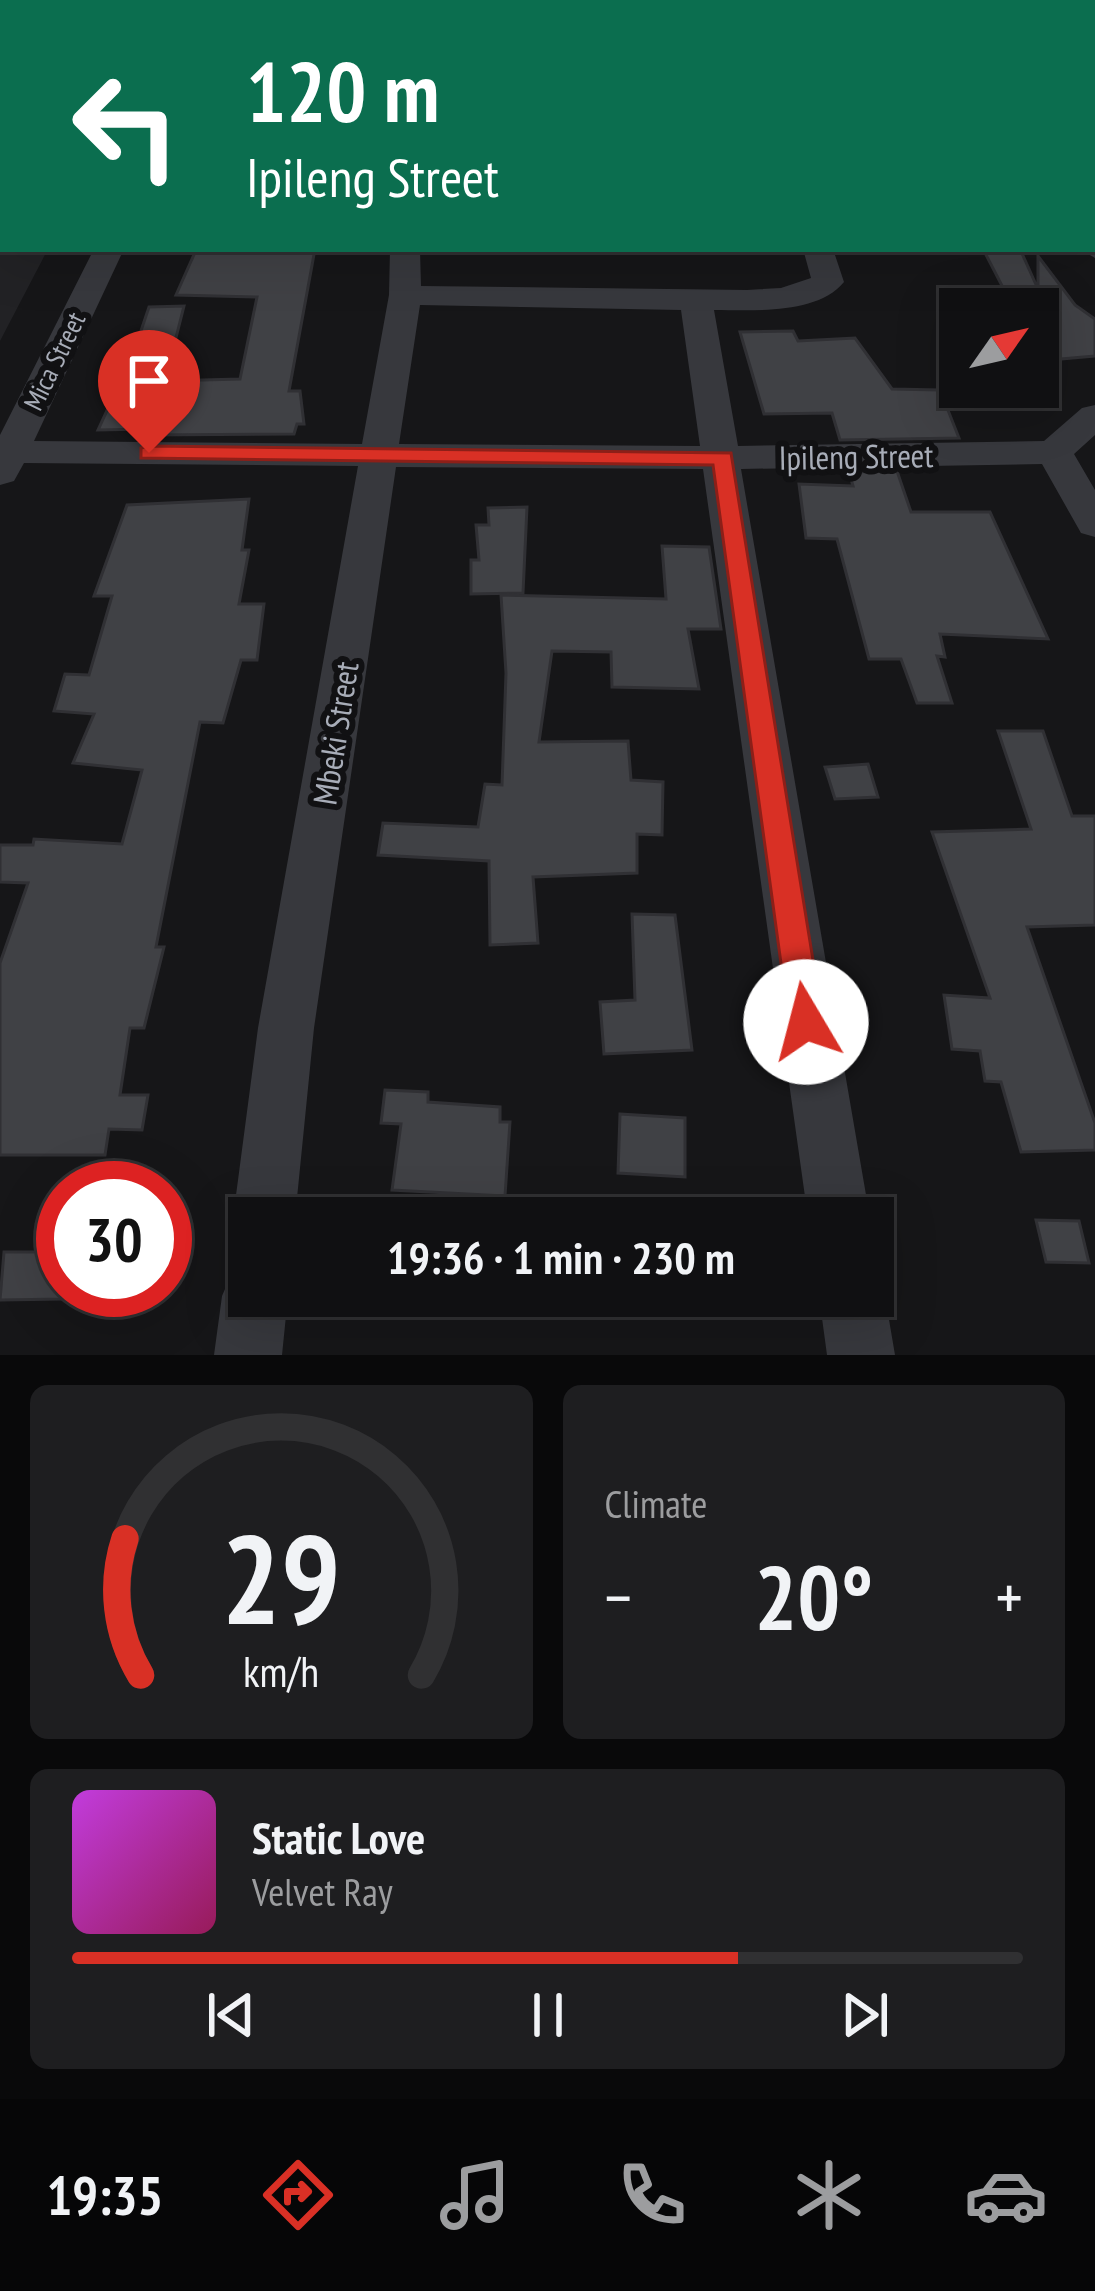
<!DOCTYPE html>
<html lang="en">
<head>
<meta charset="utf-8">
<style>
	:root { --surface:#101012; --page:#1e1e20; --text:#f1f3f6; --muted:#9c9d9f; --line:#303032; --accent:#d93025 }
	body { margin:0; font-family:"PT Sans Narrow",sans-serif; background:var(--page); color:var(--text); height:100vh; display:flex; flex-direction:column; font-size:45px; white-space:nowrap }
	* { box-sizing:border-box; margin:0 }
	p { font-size:39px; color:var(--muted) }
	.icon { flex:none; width:66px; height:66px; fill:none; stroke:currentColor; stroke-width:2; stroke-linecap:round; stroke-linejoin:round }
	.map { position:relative; height:1355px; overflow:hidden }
	.drawer { display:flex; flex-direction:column; gap:30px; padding:30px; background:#09090a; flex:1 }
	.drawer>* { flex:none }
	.banner { position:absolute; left:0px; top:0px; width:1095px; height:252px; box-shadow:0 12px 48px #0002,0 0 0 3px var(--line); background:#0b6e4f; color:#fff; overflow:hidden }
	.needle { width:78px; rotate:56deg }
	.fabs { position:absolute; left:939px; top:288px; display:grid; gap:24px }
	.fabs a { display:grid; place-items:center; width:120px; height:120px; border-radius:0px; background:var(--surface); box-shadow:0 12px 48px #0002,0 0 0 3px var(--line); font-size:60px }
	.speed { position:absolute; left:36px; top:1161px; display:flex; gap:24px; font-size:60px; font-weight:700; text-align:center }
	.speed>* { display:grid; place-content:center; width:156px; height:156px; border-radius:50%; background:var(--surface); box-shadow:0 12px 48px #0002,0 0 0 3px var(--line); line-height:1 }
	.speed .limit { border:18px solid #d22; background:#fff; color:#111 }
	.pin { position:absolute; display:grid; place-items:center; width:102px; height:102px; color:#fff; margin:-123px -51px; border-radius:50% 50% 50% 0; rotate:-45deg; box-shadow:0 0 12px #0007 }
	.pin .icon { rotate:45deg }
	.me { position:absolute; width:132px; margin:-66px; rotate:352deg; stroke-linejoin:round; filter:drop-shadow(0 0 9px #0008) }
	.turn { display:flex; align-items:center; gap:42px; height:252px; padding:0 48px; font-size:54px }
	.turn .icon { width:156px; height:156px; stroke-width:2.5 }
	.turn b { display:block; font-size:84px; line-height:102px }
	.big { font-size:90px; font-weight:700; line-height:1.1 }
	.drawer .card { flex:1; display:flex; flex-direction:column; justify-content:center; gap:18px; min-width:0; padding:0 42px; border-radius:18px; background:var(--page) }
	.drawer .dial { align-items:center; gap:0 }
	.dial svg { height:312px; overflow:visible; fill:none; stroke:var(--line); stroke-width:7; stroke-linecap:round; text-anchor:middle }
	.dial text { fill:var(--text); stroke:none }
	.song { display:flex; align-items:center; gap:36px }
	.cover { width:144px; height:144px; border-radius:18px; background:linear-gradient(135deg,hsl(290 70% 55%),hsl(330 70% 35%)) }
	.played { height:12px; border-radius:6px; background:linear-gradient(90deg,var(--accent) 70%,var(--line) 70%) }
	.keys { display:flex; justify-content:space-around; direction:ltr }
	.heat { display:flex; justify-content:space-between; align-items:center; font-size:66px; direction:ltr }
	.drawer .tiles { flex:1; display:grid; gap:30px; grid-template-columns:1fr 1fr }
	.card:last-child { grid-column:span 2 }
	.trip { position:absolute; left:228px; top:1197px; width:666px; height:120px; border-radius:0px; background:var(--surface); box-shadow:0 12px 48px #0002,0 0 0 3px var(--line); font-weight:700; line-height:120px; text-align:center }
	.tabs { display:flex; height:192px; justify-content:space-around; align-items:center; background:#060607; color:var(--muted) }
	.tabs .icon { width:84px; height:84px }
	.tabs .on { color:var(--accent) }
	.tabs b { font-size:54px; color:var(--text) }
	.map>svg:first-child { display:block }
	.built { fill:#222225 }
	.building { fill:#404145; stroke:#303034; stroke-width:3 }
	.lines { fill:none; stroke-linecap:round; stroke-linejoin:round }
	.street { fill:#37383d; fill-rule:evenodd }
	.route { fill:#d93025; stroke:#8d1f18; stroke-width:3 }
	.labels { text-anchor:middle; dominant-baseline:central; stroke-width:12; stroke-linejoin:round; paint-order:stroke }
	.far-street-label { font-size:27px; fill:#a8adb8; stroke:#111113 }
	.street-label { font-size:33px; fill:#a8adb8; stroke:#111113 }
</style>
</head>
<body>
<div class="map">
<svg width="1095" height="1355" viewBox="0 0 1095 1355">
	<rect width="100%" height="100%" fill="#161618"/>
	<polygon class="built" points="0,0 178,0 3,3 3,249 48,249 0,341"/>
	<g class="building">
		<polygon points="315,249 289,391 300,391 304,424 297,424 294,434 146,435 148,429 98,430 115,393 120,393 149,307 184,306 165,381 240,379 257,297 176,295 196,250"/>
		<polygon points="983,249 1020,249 1038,289 1038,256 1075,305 1095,319 1095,356 1038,361 1038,309 1014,309"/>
		<polygon points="793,331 798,341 855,338 892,389 940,390 959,438 840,440 832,413 764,414 740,332"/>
		<polygon points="897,471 911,512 990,512 1048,639 940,634 945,657 937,656 952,703 917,703 901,659 869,659 837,539 806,538 799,484 853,486 849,472"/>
		<polygon points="249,499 242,550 249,550 239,604 264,604 257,660 241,660 223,723 200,722 156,947 164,947 144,1028 130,1028 120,1095 148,1095 142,1130 109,1129 105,1155 0,1155 0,963 28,883 0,882 0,845 33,845 34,839 122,844 142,770 73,763 94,714 54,711 65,674 89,675 112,596 94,596 127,505"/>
		<polygon points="527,507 523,593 471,594 471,560 479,560 476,525 489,525 488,508"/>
		<polygon points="662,546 709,547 721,629 688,629 699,689 612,687 611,652 552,651 539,742 628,741 631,780 663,782 662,835 637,834 637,873 533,877 538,943 490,945 489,861 378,855 383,823 478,827 485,784 502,785 506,673 501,595 666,599"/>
		<polygon points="998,731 1043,731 1072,816 1095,816 1095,925 1027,927 1095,1123 1095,1150 1021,1152 1001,1082 985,1081 980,1051 952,1049 944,995 990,998 932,832 1031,829"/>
		<polygon points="868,764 878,797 835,799 825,767"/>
		<polygon points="632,914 675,915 692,1050 604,1054 600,1002 635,1000"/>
		<polygon points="385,1090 428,1092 428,1102 500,1107 500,1122 510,1122 505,1196 392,1190 401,1124 381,1123"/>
		<polygon points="620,1114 685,1118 685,1177 618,1173"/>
		<polygon points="1036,1220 1079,1221 1089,1263 1046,1262"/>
		<polygon points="4,1252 63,1252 63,1299 0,1300"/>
	</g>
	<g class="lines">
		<g class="street">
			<polygon points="731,0 753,0 754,3 732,3"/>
			<polygon points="927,0 949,0 950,3 928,3"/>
			<polygon points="1095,18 1095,32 1092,33 1092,19"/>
			<polygon points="1092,235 1095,236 1095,258 1080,249 1092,249"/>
			<path d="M94 249H124L34 441 362 444 389 295 390 249H420L421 286 747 290 781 288 811 278 803 249H833L844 282C817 315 753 310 714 310L738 446 1044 441 1082 408 1095 405V435L1074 454 1095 490V537L1081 533 1042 464 741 469 870 1218H808L703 469 396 467 314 1028 295 1218H249V1243L242 1240 233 1218 258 1028 358 466 24 463 14 481 0 485V435ZM420 305 681 310 700 446 399 444Z"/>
			<polygon points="249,1266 249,1296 288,1296 282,1355 214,1355 222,1296 232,1273"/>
			<polygon points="873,1272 885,1296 895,1355 827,1355 819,1296 873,1296"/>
		</g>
	</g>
	<polygon class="route" points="149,446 731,453 823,1022 818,1033 806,1038 794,1033 789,1022 713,465 141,458 141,448"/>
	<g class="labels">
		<g class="far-street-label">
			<text transform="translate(54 361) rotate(-64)">Mica Street</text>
		</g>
		<g class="street-label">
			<text transform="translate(856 456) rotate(-1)">Ipileng Street</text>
			<text transform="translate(335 733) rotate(-81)">Mbeki Street</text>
		</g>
	</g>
</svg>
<div class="fabs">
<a><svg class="needle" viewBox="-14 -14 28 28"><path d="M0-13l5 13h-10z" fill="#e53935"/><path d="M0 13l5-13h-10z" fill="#9c9d9f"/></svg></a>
</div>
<div class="speed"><div class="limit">30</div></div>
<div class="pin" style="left:149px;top:453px;background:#d93025"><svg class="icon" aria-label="arrive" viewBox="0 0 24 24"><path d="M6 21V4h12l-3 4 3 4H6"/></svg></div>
<svg class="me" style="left:806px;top:1022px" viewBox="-20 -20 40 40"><circle r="19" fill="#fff"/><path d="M0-13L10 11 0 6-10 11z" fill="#d93025"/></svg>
<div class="trip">19:36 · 1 min · 230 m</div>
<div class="banner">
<div class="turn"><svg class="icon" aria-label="left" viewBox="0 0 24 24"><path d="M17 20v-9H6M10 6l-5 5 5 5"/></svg><div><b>120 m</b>Ipileng Street</div></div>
</div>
</div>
<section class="drawer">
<div class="tiles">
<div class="card dial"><svg viewBox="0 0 100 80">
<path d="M14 69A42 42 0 1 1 86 69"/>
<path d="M14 69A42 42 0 0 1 10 34" stroke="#d93025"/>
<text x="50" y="56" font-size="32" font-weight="700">29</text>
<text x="50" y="72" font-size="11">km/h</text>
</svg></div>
<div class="card"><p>Climate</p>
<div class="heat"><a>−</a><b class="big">20°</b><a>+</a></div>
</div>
<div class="card">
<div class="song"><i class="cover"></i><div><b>Static Love</b><p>Velvet Ray</p></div></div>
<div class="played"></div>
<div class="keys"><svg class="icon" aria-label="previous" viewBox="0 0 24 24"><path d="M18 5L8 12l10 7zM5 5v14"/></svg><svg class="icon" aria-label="pause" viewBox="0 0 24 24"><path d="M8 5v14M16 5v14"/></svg><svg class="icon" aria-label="next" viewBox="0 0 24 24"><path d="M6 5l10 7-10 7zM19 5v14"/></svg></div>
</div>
</div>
</section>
<nav class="tabs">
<b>19:35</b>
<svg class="icon on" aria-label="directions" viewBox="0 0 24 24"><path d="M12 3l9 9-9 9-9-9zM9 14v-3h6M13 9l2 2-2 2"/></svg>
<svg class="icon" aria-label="music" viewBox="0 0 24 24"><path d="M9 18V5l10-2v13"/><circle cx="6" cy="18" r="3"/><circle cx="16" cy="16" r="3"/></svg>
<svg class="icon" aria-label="phone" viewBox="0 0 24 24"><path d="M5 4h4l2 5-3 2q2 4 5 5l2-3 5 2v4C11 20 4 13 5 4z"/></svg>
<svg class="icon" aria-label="climate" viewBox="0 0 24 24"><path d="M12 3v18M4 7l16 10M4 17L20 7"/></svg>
<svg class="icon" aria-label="car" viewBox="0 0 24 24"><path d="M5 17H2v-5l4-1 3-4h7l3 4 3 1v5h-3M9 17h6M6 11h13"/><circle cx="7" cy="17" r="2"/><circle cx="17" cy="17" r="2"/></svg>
</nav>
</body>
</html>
